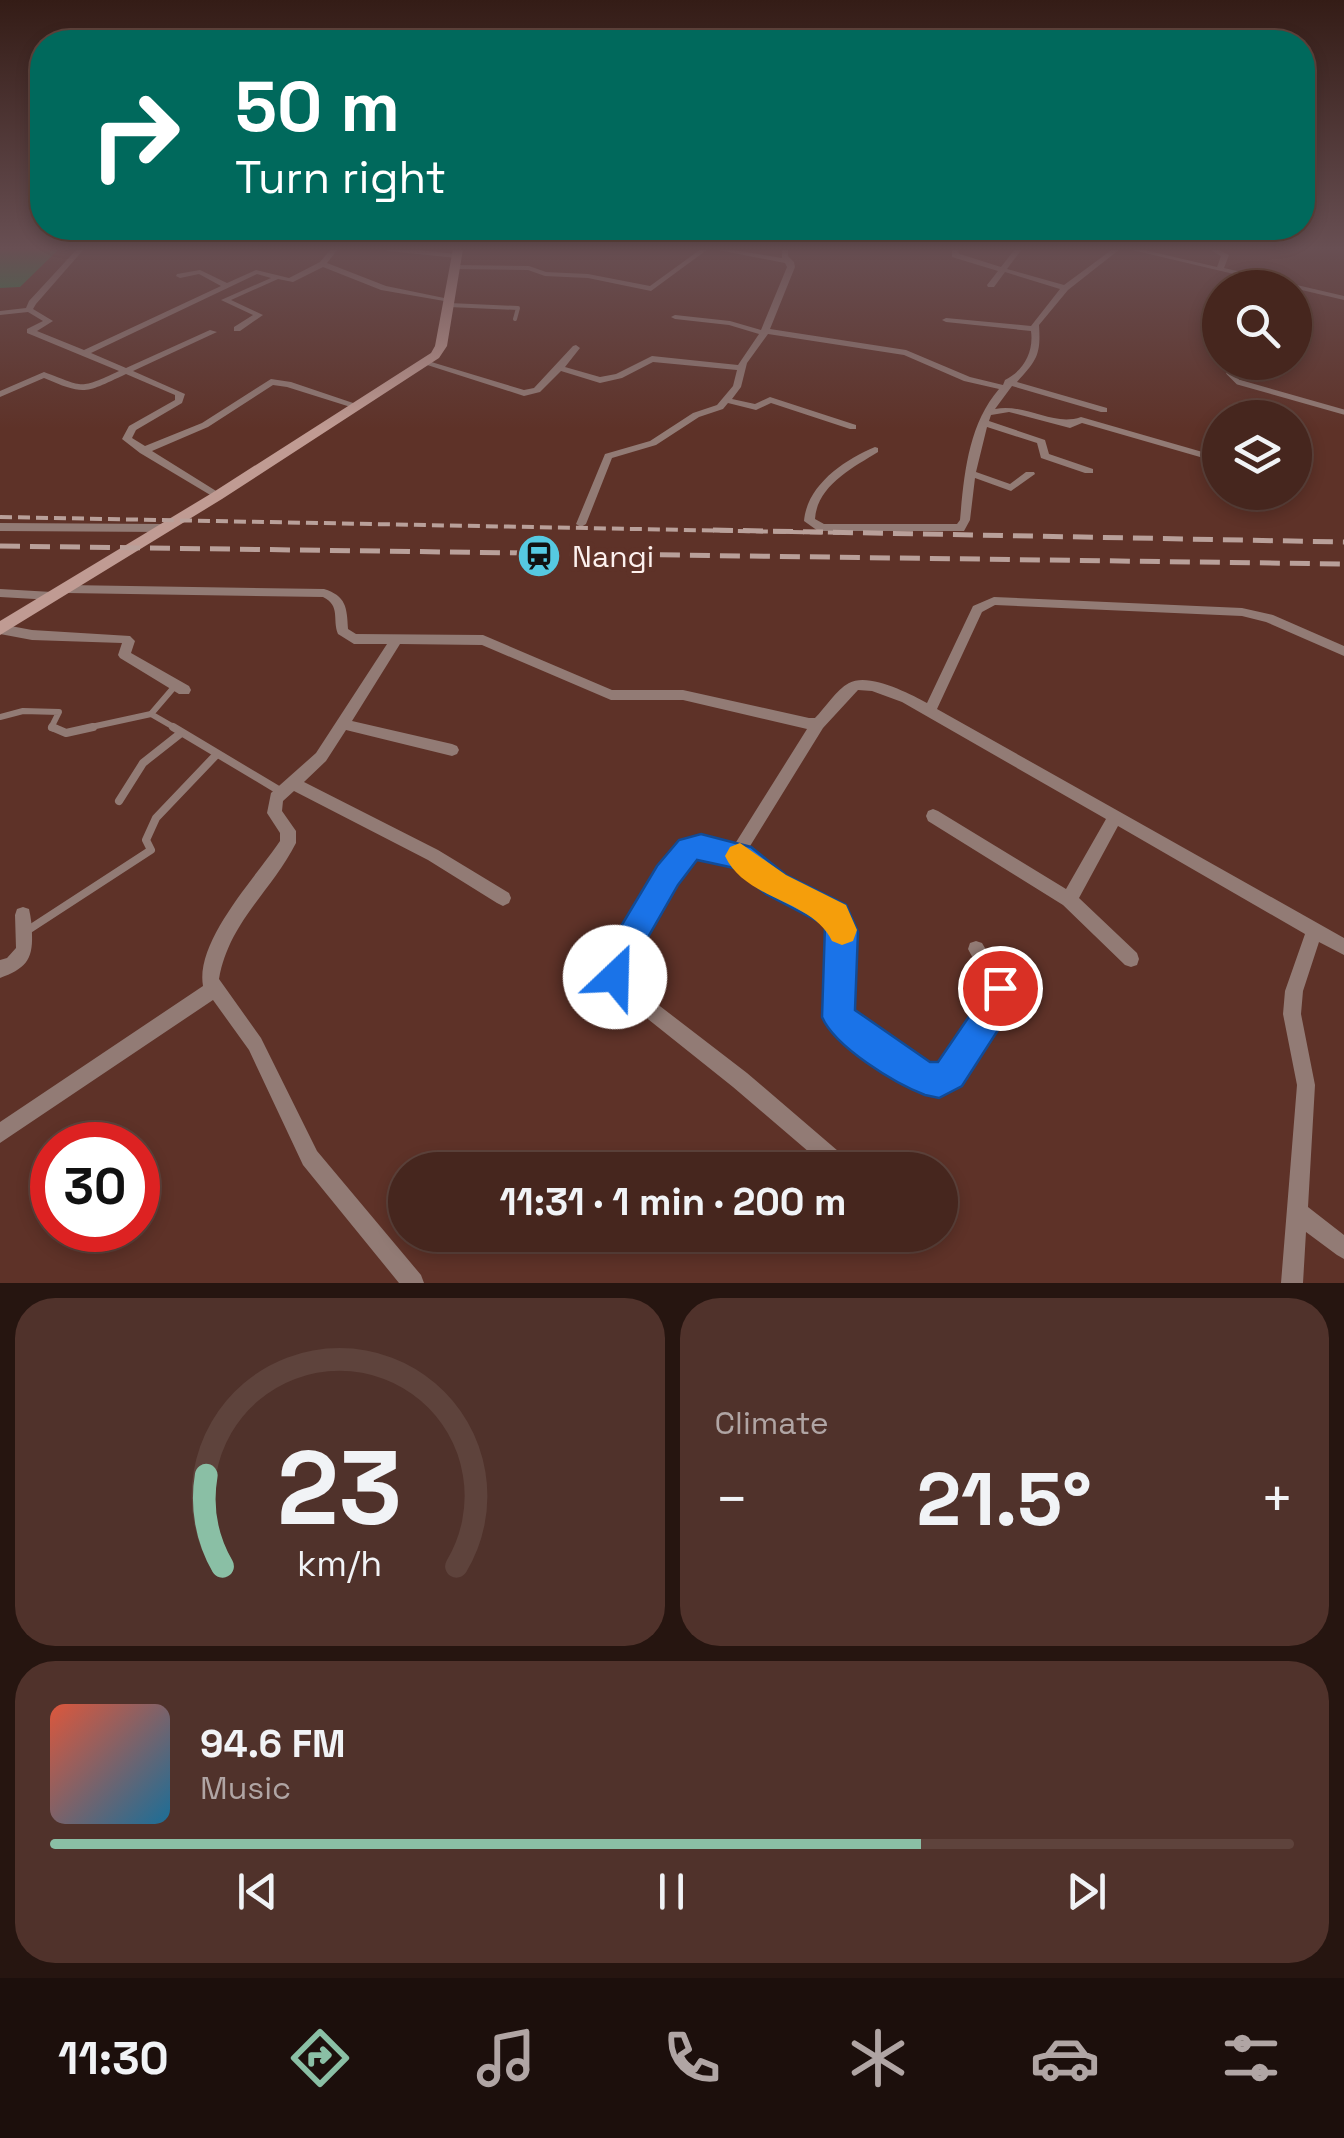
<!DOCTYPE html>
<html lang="en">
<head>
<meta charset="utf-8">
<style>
	:root { --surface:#46261e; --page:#50322b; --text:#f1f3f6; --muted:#b0a5a4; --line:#5e433c; --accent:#8abfa5 }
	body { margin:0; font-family:"Space Grotesk",sans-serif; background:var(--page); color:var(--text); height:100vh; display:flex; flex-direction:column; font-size:38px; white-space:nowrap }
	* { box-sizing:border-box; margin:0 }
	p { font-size:32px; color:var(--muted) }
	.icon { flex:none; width:55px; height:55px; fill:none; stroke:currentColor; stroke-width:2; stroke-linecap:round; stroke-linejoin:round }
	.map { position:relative; height:1283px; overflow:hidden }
	.details { display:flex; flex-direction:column; gap:15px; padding:15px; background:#261510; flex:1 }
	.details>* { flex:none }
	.top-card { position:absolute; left:30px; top:30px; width:1285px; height:210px; border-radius:40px; box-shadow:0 5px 15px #0003,0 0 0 2px var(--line); background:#00695c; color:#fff; overflow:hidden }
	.controls { position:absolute; left:1202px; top:270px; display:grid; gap:20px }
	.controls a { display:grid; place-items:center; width:110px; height:110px; border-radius:50%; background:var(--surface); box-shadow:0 5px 15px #0003,0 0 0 2px var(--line); font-size:50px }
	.speed { position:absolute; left:30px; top:1122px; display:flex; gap:20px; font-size:50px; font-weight:700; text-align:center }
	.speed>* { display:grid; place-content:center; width:130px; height:130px; border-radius:50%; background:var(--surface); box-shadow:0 5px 15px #0003,0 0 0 2px var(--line); line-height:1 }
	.speed .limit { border:15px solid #d22; background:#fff; color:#111 }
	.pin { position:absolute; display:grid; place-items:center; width:85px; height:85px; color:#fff; margin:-42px; border:5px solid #fff; border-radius:50%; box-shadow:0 2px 10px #0007 }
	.me { position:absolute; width:110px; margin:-55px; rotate:24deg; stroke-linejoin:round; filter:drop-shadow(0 0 8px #0008) }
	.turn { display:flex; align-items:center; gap:35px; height:210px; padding:0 40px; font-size:45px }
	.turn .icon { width:130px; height:130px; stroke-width:2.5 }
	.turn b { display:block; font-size:70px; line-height:85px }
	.big { font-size:75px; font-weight:700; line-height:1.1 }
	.details .tile { flex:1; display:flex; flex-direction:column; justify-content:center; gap:15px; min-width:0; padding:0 35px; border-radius:40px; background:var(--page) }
	.details .dial { align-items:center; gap:0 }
	.dial svg { height:260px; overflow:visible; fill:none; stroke:var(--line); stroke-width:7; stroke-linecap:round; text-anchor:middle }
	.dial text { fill:var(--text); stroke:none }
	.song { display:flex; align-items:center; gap:30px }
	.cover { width:120px; height:120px; border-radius:15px; background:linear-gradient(135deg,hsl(10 70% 55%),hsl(200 70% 35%)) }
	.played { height:10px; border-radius:5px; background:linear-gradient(90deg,var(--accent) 70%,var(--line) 70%) }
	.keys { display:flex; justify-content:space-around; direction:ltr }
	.heat { display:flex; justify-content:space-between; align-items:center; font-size:55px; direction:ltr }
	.details .tiles { flex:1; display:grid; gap:15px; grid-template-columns:1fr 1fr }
	.tile:last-child { grid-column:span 2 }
	.trip { position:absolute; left:388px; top:1152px; width:570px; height:100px; border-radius:50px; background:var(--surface); box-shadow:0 5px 15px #0003,0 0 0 2px var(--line); font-weight:700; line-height:100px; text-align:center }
	.dock { display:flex; height:160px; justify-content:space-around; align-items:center; background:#1c0f0c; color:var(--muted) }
	.dock .icon { width:70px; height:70px }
	.dock .on { color:var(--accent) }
	.dock b { font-size:45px; color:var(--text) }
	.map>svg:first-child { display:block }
	.water { fill:#1f824b }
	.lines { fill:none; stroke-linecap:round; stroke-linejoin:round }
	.lane-far3 { stroke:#927b75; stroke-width:4 }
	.lane-far2 { stroke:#927b75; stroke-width:5 }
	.lane-far1 { stroke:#927b75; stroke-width:6 }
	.lane { stroke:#927b75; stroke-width:8 }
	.street { fill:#927b75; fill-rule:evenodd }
	.secondary { fill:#c09b93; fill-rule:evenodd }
	.rail-far1 { stroke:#b9a09a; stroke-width:4; stroke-dasharray:12 6; stroke-linecap:butt }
	.rail { stroke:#b9a09a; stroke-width:5; stroke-dasharray:20 10; stroke-linecap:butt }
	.route { fill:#1a73e8; stroke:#114b97; stroke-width:2.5 }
	.slow { fill:#f59e0b }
	.labels { text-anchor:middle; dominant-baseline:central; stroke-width:10; stroke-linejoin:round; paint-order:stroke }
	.poi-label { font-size:30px; fill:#fcf0ed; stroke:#5e3228; text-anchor:start }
</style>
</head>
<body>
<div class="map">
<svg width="1344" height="1283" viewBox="0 0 1344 1283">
	<rect width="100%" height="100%" fill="#5e3228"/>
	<polygon class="water" points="59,249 20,287 0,288 0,250"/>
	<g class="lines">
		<g class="lane-far3">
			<polyline points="449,305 518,308 515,319"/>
			<polyline points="1231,362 1228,372 1232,376"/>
		</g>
		<polyline class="lane-far2" points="1229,373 1238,382 1344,412"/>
		<g class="lane-far1">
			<polyline points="175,686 151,714 177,729"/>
			<polyline points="0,717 23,711 59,712 51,728 55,729"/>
			<polyline points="82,729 151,714"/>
		</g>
		<g class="lane">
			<polyline points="52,727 66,733 93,727"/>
			<polyline points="173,727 280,791"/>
			<polyline points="119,801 143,763 181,733"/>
			<polyline points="25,932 151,850 146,840 156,818 217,754"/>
		</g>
		<g class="street">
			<path d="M77 249H84L36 304 33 309 53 321 37 331 84 350 221 286 199 274 180 278 176 276 177 274 200 270 227 283 256 270 289 278 320 262 331 249H338L327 263 386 286 454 300 450 302 381 290 323 267 293 282 278 279 231 300 263 315 240 331H234V327L253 315 221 300 271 278 257 274 91 353 126 368 210 330 217 332 133 371 185 394 182 403 136 430 132 438 145 446 202 423 271 379 291 382 362 406 357 409 287 387 273 385 208 427 152 451 221 494V498L217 499 140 453 122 439 129 426 175 400V395L126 374C85 393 86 396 44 378L0 397V391L44 372C85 387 78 390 119 371L27 333V329L43 321 28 312 0 315V311L26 308 29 301Z"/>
			<polygon points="385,249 408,249 457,254 461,256 457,258 388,251"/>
			<polygon points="701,249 708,249 651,291 588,278 545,276 528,270 455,269 451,267 455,265 529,266 546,272 588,274 650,286"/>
			<path d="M713 249H727L782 258V249H788V256L794 262 795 267 770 329 906 350 970 377 1003 385 1005 380C1023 371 1034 353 1031 331L946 322 942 320 946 318 1031 326 1060 289 1005 272 994 287H988L987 285 998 271 952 257V249H958L959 254 963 255 1001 267 1015 249H1022L1007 269 1064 285 1113 249H1120L1068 290 1039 325C1041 355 1037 360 1017 382L1107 408V412H1101L1012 386 995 409C1026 403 1053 427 1081 417L1206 453 1208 455 1203 458 1200 457 1082 423 1070 428 1009 412 991 415 989 421 1045 440 1049 454 1093 469V473H1085L1041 458 1037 443 987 427 976 472 1010 484 1026 472H1034L1035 474 1011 491 975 478 970 520 964 531H818L804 521C807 485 844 460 875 447L878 448V452C852 468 817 486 815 519L824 524H957L960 520C964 475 968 425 999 389L964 381 904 355 768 334 747 363 741 387 732 399 755 404 770 397 856 425V429H850L771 403 756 410 728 403 723 409 699 417 656 445 612 458 586 524 581 527 576 524 605 454 650 441 693 413 717 405 733 386 737 370 653 362 622 378 600 383 561 371 540 392 524 396 421 363 428 361 524 390 534 388 573 346 576 345 580 348 565 367 600 377 616 374 652 356 738 365 759 334 729 325 675 319 671 317 675 315 730 321 761 330 787 267 785 263Z"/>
			<polygon points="1128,249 1140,249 1217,267 1221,256 1209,249 1217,249 1229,255 1224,268 1344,296 1344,300"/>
			<polygon points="0,523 164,524 169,528 164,532 0,531"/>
			<path d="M67 585 324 589C346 596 347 607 348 629L356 634 483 635 612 690H683L809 718H815C825 708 836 690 849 683 868 672 909 693 927 703L973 606 994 597 1242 608 1273 615 1344 646V656L1266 622 1242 616 995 605 982 612 937 709 1344 938V955L1319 942 1303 991 1301 1014 1315 1085 1308 1207 1344 1235V1259L1337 1255 1306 1232 1303 1283H1281L1297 1085 1283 1014 1285 991 1305 934 1118 826 1079 898 1137 953 1139 959 1137 965 1131 967 1125 965 1063 905 928 821 926 816 928 811 933 809 938 811 1066 889 1106 819 902 702 872 691 858 690 823 728 747 851 782 879 847 916 849 922 848 1013 861 1027 928 1069 937 1071 943 1067 989 999 990 990 968 949 970 943 976 941 982 943 1005 982 1008 988 1007 1002 957 1081 939 1090 925 1087C902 1077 841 1039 830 1017L833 926 770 889 737 863C724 858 711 854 697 855L680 870 657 905 624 966V976L626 980 747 1073 845 1157 848 1164 845 1170H830L733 1087 614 992C608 982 605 974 608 962 611 953 618 943 623 934 637 908 664 850 694 841 706 838 721 843 733 847L807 729 683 700H611L482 645 400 644 352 721 452 744 457 746 459 750 457 754 452 756 346 730 326 761 304 782 438 850 509 893 511 898 509 903 503 906 497 903 428 860 294 791 283 801 282 811 296 831V843C271 892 229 922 219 979L261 1038 317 1151 421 1275 424 1283H399L303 1165 249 1050 213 1000 0 1143V1122L203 986C195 941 256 877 280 841V833L267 813 271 793 316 753 387 644H354L338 634C332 619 341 606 323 597L67 593 61 589Z"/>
			<polygon points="0,589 52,592 58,596 52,600 0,597"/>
			<polygon points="0,624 32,630 130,636 135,641 131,653 189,686 191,690 189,694 179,694 120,658 118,655 122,643 32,640 0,634"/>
			<path d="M23 907 29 909C31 918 32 926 32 935 33 961 24 969 0 978V960L7 958 16 948 15 915 17 909Z"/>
		</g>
		<polygon class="secondary" points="453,249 463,249 447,346 439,358 222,499 0,635 0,621 212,493 431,353 435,346"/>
		<polyline class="rail-far1" points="0,517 848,533"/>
		<g class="rail">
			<polyline points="713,530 1344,542"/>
			<polyline points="0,546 1344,564"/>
		</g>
	</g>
	<linearGradient id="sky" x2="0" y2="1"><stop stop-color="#341c16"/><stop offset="0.58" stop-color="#684f53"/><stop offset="1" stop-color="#684f53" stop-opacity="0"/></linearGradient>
	<rect width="1344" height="429" fill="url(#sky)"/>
	<path class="route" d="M701 834 751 847 786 875 846 905 858 932 855 1010 930 1062H938L983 996 988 977 1000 972 1011 977 1015 988 1009 1013 962 1086 939 1098 925 1095C894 1083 835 1047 822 1017L825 925 766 894 734 868 697 860 678 885 631 967 626 988 615 992 604 988 599 977 605 953 657 866 679 840Z"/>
	<path class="slow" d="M740 843 786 875 846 905 857 930 853 941 842 945 832 941C813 900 745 900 725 856L730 847Z"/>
	<defs>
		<g id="station-disc" transform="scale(2.25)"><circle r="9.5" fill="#56c9e1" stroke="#5e3228"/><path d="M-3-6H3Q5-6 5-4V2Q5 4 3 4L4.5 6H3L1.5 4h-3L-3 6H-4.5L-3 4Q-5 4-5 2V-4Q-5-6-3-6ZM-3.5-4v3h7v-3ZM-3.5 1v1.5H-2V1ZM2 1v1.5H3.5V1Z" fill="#111"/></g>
	</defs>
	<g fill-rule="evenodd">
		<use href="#station-disc" x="539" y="556"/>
	</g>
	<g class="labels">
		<g class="poi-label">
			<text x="572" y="556">Nangi</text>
		</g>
	</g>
</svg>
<div class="controls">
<a><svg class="icon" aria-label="search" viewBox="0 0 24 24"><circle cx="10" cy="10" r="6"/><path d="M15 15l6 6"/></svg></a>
<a><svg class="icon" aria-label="layers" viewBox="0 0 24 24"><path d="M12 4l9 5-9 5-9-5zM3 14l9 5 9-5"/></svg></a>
</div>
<div class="speed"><div class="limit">30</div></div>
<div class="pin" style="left:1000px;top:988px;background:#d93025"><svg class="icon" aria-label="arrive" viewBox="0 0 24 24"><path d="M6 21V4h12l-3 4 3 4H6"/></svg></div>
<svg class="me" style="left:615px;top:977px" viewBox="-20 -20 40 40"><circle r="19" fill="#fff"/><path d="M0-13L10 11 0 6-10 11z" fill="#1a73e8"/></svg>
<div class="trip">11:31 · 1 min · 200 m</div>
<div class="top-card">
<div class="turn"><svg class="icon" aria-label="right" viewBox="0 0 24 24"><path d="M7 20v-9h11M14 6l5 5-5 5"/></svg><div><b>50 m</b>Turn right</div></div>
</div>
</div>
<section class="details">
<div class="tiles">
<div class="tile dial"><svg viewBox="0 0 100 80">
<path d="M14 69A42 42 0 1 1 86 69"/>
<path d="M14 69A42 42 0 0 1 9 41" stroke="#8abfa5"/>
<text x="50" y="56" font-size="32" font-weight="700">23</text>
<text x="50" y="72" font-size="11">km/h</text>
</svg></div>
<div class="tile"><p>Climate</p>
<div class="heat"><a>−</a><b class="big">21.5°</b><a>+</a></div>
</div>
<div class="tile">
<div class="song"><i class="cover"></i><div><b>94.6 FM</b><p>Music</p></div></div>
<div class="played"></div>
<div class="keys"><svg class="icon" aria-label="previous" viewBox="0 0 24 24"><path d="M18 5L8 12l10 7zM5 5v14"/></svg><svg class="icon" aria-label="pause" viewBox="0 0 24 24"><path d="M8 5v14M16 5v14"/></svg><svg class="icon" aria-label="next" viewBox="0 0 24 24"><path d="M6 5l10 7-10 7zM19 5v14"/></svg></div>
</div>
</div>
</section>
<nav class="dock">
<b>11:30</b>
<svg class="icon on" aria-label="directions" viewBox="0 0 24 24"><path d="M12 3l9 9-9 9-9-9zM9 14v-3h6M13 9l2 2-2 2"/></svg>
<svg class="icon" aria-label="music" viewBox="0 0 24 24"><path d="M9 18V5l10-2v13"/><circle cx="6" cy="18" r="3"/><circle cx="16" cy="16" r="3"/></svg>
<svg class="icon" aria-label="phone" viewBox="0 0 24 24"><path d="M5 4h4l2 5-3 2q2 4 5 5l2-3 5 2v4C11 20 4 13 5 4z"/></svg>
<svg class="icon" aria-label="climate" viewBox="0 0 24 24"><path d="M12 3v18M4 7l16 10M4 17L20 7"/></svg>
<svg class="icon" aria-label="car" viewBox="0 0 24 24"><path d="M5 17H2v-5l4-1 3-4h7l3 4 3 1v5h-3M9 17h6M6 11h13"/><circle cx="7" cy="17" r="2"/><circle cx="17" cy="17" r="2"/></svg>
<svg class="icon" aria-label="filters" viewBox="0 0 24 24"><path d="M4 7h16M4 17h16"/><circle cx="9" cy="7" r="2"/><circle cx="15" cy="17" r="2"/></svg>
</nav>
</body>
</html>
